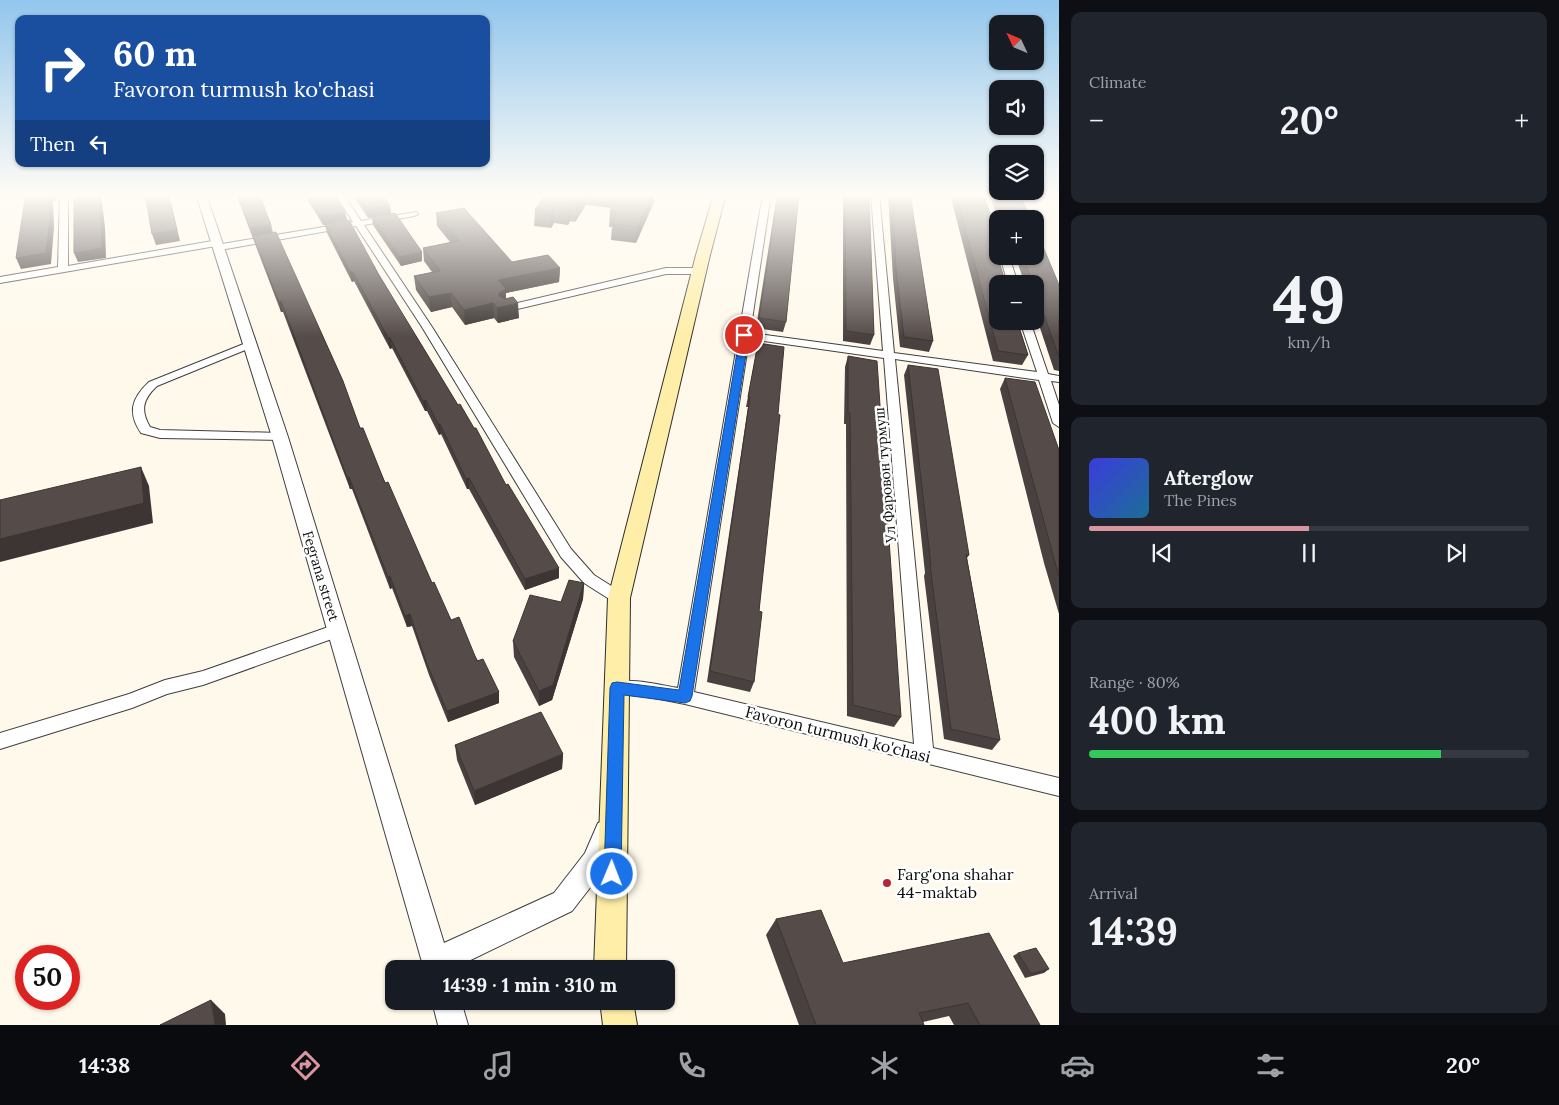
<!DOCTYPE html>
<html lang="en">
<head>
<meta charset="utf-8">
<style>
	:root { --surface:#171b24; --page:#20242c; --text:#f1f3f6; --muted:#9ea1a6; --line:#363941; --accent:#d897a0 }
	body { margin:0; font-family:Lora,serif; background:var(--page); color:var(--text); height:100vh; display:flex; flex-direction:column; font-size:19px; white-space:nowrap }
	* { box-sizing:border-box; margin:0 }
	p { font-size:16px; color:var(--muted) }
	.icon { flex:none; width:28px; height:28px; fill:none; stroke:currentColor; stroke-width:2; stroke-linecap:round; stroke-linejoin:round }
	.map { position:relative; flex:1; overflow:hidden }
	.panel { display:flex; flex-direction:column; gap:12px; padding:12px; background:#0d0f14; width:500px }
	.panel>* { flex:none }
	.top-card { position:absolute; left:15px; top:15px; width:475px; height:152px; border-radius:10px; box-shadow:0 1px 4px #0004; background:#1a4fa0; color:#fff; overflow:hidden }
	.needle { width:32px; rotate:314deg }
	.controls { position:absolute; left:989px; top:15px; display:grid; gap:10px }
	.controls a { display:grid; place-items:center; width:55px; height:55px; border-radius:10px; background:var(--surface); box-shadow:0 1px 4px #0004; font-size:25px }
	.speed { position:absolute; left:15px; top:945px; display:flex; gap:10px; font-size:25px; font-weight:700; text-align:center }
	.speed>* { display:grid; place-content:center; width:65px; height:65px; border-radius:50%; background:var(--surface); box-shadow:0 1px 4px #0004; line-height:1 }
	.speed .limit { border:8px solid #d22; background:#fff; color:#111 }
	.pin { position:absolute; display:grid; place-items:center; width:42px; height:42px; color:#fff; margin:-21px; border:2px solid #fff; border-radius:50%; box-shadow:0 1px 5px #0007 }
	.me { position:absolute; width:55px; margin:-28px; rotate:1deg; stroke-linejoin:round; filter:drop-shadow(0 0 4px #0008) }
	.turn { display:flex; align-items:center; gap:18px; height:105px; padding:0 15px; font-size:22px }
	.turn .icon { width:65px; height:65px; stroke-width:2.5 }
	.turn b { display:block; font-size:35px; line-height:42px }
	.then { display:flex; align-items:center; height:48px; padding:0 15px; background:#0003; gap:10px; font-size:19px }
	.big { font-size:38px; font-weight:700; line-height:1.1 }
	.panel .widget { flex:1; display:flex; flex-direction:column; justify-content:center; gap:8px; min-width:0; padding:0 18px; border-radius:10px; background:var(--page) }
	.panel .dial { align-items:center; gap:0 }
	.dial b { font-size:65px; line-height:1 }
	.song { display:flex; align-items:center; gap:15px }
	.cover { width:60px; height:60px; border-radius:8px; background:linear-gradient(135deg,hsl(240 70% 55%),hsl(200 70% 35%)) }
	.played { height:5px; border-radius:2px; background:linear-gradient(90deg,var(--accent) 50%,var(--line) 50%) }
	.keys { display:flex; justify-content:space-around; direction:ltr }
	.heat { display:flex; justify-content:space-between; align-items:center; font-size:28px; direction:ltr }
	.charge { height:8px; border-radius:4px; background:linear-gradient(90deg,#34c759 80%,var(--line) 0) }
	.trip { position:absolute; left:385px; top:960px; width:290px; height:50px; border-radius:10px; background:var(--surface); box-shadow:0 1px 4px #0004; font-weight:700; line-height:50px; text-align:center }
	.tabs { display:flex; height:80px; justify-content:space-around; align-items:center; background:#090b0e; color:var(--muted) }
	.tabs .icon { width:35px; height:35px }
	.tabs .current { color:var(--accent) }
	.tabs b { font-size:22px; color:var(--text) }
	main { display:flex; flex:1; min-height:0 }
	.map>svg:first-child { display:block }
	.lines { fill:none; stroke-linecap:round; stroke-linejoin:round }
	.minor-casing { stroke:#3f3f3f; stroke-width:2 }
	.tertiary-casing { stroke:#3f3f3f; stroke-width:2 }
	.secondary-casing { stroke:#2e2e2e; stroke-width:2 }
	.minor { fill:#fff; fill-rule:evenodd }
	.tertiary { fill:#fff; fill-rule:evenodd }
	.secondary { fill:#feeea7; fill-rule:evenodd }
	.wall { fill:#49413f }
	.shaded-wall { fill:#3c3533 }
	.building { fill:#554c49; stroke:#3c3533 }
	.route { fill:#1a73e8; stroke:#114b97 }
	.poi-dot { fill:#ba2638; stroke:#fff; stroke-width:2 }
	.labels { text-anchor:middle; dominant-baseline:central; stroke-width:5; stroke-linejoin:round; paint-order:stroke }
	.street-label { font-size:14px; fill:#0c0c0c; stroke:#fff }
	.near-street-label { font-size:16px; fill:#0c0c0c; stroke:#fff }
	.near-poi-label { font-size:16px; fill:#0c0c0c; stroke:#fff; text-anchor:start }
</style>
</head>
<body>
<main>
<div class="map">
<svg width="1059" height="1025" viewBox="0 0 1059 1025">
	<rect width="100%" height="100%" fill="#fff9eb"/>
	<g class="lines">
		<g class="minor-casing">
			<g id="minor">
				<polygon points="60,194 68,194 68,266 218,240 221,241 222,244 353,222 335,194 343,194 361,221 417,212 418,214 414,216 364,225 432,327 571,549 594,575 624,594 627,598 624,602 619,604 614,602 584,583 561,557 422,327 356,226 220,250 217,249 216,246 0,283 0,277 58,267"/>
				<path d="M763 194H771L750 333 883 351 871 194H879L894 353 1037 372 1020 321H1030L1048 374 1059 376V382L1051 381 1059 405V427L1053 423 1039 380 895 359 933 748 1059 778V796L685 704 649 697 611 693 609 688 611 683C629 677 659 685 678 688ZM749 339 884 358 914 744 694 692Z"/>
				<polygon points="1000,256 1009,256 1018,284 1008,284"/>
				<polygon points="666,268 699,268 704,271 699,274 666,274 505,312 500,309 505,306"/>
				<path d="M251 341 255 342 256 344 255 346 157 386C143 399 140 410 150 427L160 430 280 433 286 437 284 440 160 438 141 433C127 412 132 398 149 382Z"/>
				<polygon points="337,624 343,625 345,630 343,635 203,685 167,694 132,708 0,749 0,733 129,694 165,680 203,671"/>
			</g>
		</g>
		<g class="tertiary-casing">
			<g id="tertiary">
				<polygon points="196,194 206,194 288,437 444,943 554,893 585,853 598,823 607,820 616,823 619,832 603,871 572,911 452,969 424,969 272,437"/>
				<polygon points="432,1001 461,1001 468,1025 438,1025"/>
			</g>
		</g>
		<g class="secondary-casing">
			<g id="secondary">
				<polygon points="714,194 726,194 710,255 630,598 626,969 594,969 608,598 696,255"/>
				<polygon points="600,1001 633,1001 637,1025 603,1025"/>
			</g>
		</g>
		<use href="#minor" class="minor"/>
		<use href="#tertiary" class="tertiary"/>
		<use href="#secondary" class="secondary"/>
	</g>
	<g class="wall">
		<polygon points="236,194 259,194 271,225 273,233 360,428 432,583 451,620 499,692 499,703 448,722 429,675 412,626 407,627 392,588 390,589 352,489 350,489 283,312 281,312"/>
		<polygon points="304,194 335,194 345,212 347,220 379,275 506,485 559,578 525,590 469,489 467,489 441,434 439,435 427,411 425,411 392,348 390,349 354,281 352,282 327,233 325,225 323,225"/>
		<polygon points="352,194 381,194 390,206 391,213 422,252 422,261 401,266 373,225 372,217 368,218"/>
		<polygon points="546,194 655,194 654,202 636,243 611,240 612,227 609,227 610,211 612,208 586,205 575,222 570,221 568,225 554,223 551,228 534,226 535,210"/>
		<polygon points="777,194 799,194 786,322 783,332 756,328"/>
		<polygon points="843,194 869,194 874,335 870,345 843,341"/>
		<polygon points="888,194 910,194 933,341 929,352 900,347 893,278"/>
		<polygon points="950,194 983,194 996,230 998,230 998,256 1002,256 999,262 1028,355 1022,365 993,361"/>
		<polygon points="989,194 1020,194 1030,219 998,219"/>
		<polygon points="436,213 512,262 560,268 559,282 506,293 506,299 519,318 498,323 494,318 465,325 452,307 431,312 416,290 414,276 432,272 424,261 423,248 450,242 437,226"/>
		<polygon points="1010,256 1035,256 1059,285 1059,371 1054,370 1035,313 1035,284 1025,284 1018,264 1013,264"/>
		<polygon points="758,343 778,414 759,611 754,682 750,692 707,682 748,407 746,407"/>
		<polygon points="848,356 901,717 894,727 847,716 846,424 844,424 845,367"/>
		<polygon points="908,365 969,555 967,558 1000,740 992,750 944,739 924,576 925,573 904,375"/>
		<polygon points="1005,378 1059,450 1059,614 1044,563 1000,389"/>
		<polygon points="584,583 583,599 552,700 539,706 514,657 513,641"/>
		<polygon points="455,745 563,754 562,769 475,805 457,760"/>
		<polygon points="776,919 843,963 1040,1025 954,1025 949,1016 923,1022 924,1025 799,1025 766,935"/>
		<polygon points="1018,953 1049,969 1044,973 1025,978 1013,956"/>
	</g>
	<g class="shaded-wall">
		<polygon points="49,194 57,194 56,201 53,201 54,227 51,264 21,269 16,258"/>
		<polygon points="99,194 101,194 105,227 106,258 78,262 74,253"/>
		<polygon points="168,194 169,194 180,241 156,245 152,234"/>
		<polygon points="584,194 586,194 586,205 575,222 576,206"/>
		<polygon points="651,194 655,194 654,202 636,243 638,227"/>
		<polygon points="390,206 391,214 368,218 367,209"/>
		<polygon points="571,206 570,221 568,225 569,209"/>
		<polygon points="554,207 554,223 551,228 551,212"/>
		<polygon points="345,212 347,221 323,225 321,216"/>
		<polygon points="271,225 273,234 253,237 250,228"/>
		<polygon points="422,252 422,261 401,266 399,257"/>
		<polygon points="560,268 559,282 506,293 506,304 499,307 498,280"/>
		<polygon points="350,272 353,272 354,281 352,282"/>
		<polygon points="451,293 452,307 431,312 429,297"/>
		<polygon points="281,301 283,312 281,312 279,302"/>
		<polygon points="493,303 494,318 465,325 464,310"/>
		<polygon points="518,303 519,318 498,323 497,308"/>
		<polygon points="388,338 390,338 392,348 390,349"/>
		<polygon points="426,400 427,411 425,411 423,401"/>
		<polygon points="438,424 440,424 441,434 439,435"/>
		<polygon points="141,467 149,486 153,523 0,562 0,539"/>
		<polygon points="347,477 349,477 352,489 350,489"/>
		<polygon points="469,478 469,489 467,489 466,479"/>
		<polygon points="559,568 559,578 525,590 525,579"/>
		<polygon points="390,576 392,588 390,589 388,577"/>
		<polygon points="584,583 583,599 552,700 539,706 539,691"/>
		<polygon points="410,614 412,626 407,627 405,616"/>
		<polygon points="499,692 499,703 448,722 447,711"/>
		<polygon points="563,754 562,769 475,805 474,791"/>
		<polygon points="211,1000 225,1014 226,1025 215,1025"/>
	</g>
	<g class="building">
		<polygon points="25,194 49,194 50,217 46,253 16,258 24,206"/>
		<polygon points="74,194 99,194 101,218 102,248 74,253"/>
		<polygon points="145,194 168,194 177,230 152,234"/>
		<polygon points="237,194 259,194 271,225 250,228"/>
		<polygon points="307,194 335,194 345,212 321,216"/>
		<polygon points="356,194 381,194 390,206 367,209"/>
		<polygon points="546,194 584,194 576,206 571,206 569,209 554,207 551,212 535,210"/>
		<polygon points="619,194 652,194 638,227 612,224 617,212 610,211"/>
		<polygon points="778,194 799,194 786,322 759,318"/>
		<polygon points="845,194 869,194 874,335 846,331"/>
		<polygon points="892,194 910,194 933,341 904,337 896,269"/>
		<polygon points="956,194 983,194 996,230 998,230 998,252 996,252 1006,284 998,284 998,321 1017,321 1028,355 998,351"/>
		<polygon points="995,194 1020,194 1030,219 1003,219 1004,214"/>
		<polygon points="464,208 512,262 548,255 560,268 498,280 506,289 499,293 499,296 505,299 513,297 518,303 497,308 493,303 464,310 451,293 429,297 414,276 440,271 423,248 459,241 436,213"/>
		<polygon points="395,213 422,252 399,257 372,217"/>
		<polygon points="349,220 379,275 458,405 460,404 474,428 476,428 506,485 508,484 559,568 525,579 469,478 466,479 440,424 438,424 426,400 423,401 390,338 388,338 353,272 350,272 325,224"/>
		<polygon points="1035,231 1037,237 1039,237 1059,285 1059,357 1035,290 1035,284 1033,284 1023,256 1035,256"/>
		<polygon points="276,232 343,381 360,428 363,428 385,483 388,482 432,583 434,582 451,620 459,617 477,661 483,659 499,692 447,711 427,664 410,614 405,616 390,576 388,577 349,477 347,477 281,301 279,302 253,236"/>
		<polygon points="758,343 784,347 778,414 780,415 759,611 762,612 754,682 710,671 750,397 748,397"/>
		<polygon points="848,356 877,361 901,717 853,705 850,413 848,413"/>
		<polygon points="908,365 938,369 969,555 966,555 1000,740 951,729 930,565 931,565"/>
		<polygon points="1005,378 1035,382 1059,450 1059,577"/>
		<polygon points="141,467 144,503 0,539 0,500"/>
		<polygon points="569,580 584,583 553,685 539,691 513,641 530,595 561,602"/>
		<polygon points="541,712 563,754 474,791 455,745"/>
		<polygon points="821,910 843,963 989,933 1040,1025 980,1025 968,1003 919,1013 924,1025 816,1025 776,919"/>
		<polygon points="1036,948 1049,969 1031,974 1018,953"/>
		<polygon points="211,1000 215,1025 160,1025"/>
	</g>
	<linearGradient id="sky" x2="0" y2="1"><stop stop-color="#92c6ed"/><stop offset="0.58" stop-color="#fffcf6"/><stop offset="1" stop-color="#fffcf6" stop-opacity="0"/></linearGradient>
	<rect width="1059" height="337" fill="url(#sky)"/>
	<polygon class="route" points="744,332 749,335 692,696 690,701 685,703 624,695 621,874 618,880 612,883 606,880 604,874 610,688 612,683 617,682 679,690 740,335"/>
	<circle class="poi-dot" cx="887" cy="883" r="5"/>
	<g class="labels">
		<g class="street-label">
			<text transform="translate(885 475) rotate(-95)">Ул Фаровон турмуш</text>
			<text transform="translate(321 576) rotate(73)">Fegrana street</text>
		</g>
		<g class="near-street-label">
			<text transform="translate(838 734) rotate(14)">Favoron turmush ko'chasi</text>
		</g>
		<g class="near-poi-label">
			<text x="897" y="874">Farg'ona shahar<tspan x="897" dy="18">44-maktab</tspan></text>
		</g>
	</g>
</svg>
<div class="controls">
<a><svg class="needle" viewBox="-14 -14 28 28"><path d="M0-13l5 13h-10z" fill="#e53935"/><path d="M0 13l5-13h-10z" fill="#9ea1a6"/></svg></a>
<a><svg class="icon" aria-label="sound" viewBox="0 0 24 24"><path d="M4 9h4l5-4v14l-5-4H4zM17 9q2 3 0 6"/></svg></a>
<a><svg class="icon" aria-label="layers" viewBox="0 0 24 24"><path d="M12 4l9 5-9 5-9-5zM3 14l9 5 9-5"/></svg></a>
<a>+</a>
<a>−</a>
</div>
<div class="speed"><div class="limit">50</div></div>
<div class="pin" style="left:744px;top:335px;background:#d93025"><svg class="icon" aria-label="arrive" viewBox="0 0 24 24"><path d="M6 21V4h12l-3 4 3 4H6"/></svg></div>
<svg class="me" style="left:612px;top:874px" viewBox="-20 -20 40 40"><circle r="17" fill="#1a73e8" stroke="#fff" stroke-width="3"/><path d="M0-11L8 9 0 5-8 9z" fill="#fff"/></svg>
<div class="trip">14:39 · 1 min · 310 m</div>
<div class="top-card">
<div class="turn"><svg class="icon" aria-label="right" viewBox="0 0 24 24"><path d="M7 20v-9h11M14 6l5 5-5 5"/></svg><div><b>60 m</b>Favoron turmush ko'chasi</div></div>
<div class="then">Then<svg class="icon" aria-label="left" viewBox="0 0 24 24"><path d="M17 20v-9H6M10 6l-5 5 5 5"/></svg></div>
</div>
</div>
<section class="panel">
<div class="widget"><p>Climate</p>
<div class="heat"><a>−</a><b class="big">20°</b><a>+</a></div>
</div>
<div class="widget dial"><b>49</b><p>km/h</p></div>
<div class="widget">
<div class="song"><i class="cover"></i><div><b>Afterglow</b><p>The Pines</p></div></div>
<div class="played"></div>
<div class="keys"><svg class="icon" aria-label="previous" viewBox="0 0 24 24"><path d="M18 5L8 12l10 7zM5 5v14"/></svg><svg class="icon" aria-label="pause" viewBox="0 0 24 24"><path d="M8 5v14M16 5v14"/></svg><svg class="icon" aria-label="next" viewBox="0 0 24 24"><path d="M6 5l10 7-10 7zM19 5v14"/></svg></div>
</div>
<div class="widget"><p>Range · 80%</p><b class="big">400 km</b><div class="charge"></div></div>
<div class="widget"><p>Arrival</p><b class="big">14:39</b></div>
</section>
</main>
<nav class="tabs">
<b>14:38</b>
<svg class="icon current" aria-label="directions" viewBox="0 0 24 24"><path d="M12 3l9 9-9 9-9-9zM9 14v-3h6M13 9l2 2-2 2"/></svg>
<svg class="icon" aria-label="music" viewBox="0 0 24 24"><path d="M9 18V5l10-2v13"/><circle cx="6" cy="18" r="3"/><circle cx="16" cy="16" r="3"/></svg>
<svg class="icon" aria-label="phone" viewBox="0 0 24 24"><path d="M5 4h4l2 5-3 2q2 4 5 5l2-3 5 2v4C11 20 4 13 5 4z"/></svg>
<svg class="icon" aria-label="climate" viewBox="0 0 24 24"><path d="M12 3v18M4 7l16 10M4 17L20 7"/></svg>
<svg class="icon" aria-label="car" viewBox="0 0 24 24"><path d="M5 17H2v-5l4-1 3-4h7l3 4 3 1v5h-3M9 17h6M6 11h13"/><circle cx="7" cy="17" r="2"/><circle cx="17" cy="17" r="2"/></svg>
<svg class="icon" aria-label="filters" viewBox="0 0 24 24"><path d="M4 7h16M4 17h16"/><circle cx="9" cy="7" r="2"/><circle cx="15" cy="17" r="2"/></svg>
<b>20°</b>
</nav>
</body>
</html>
